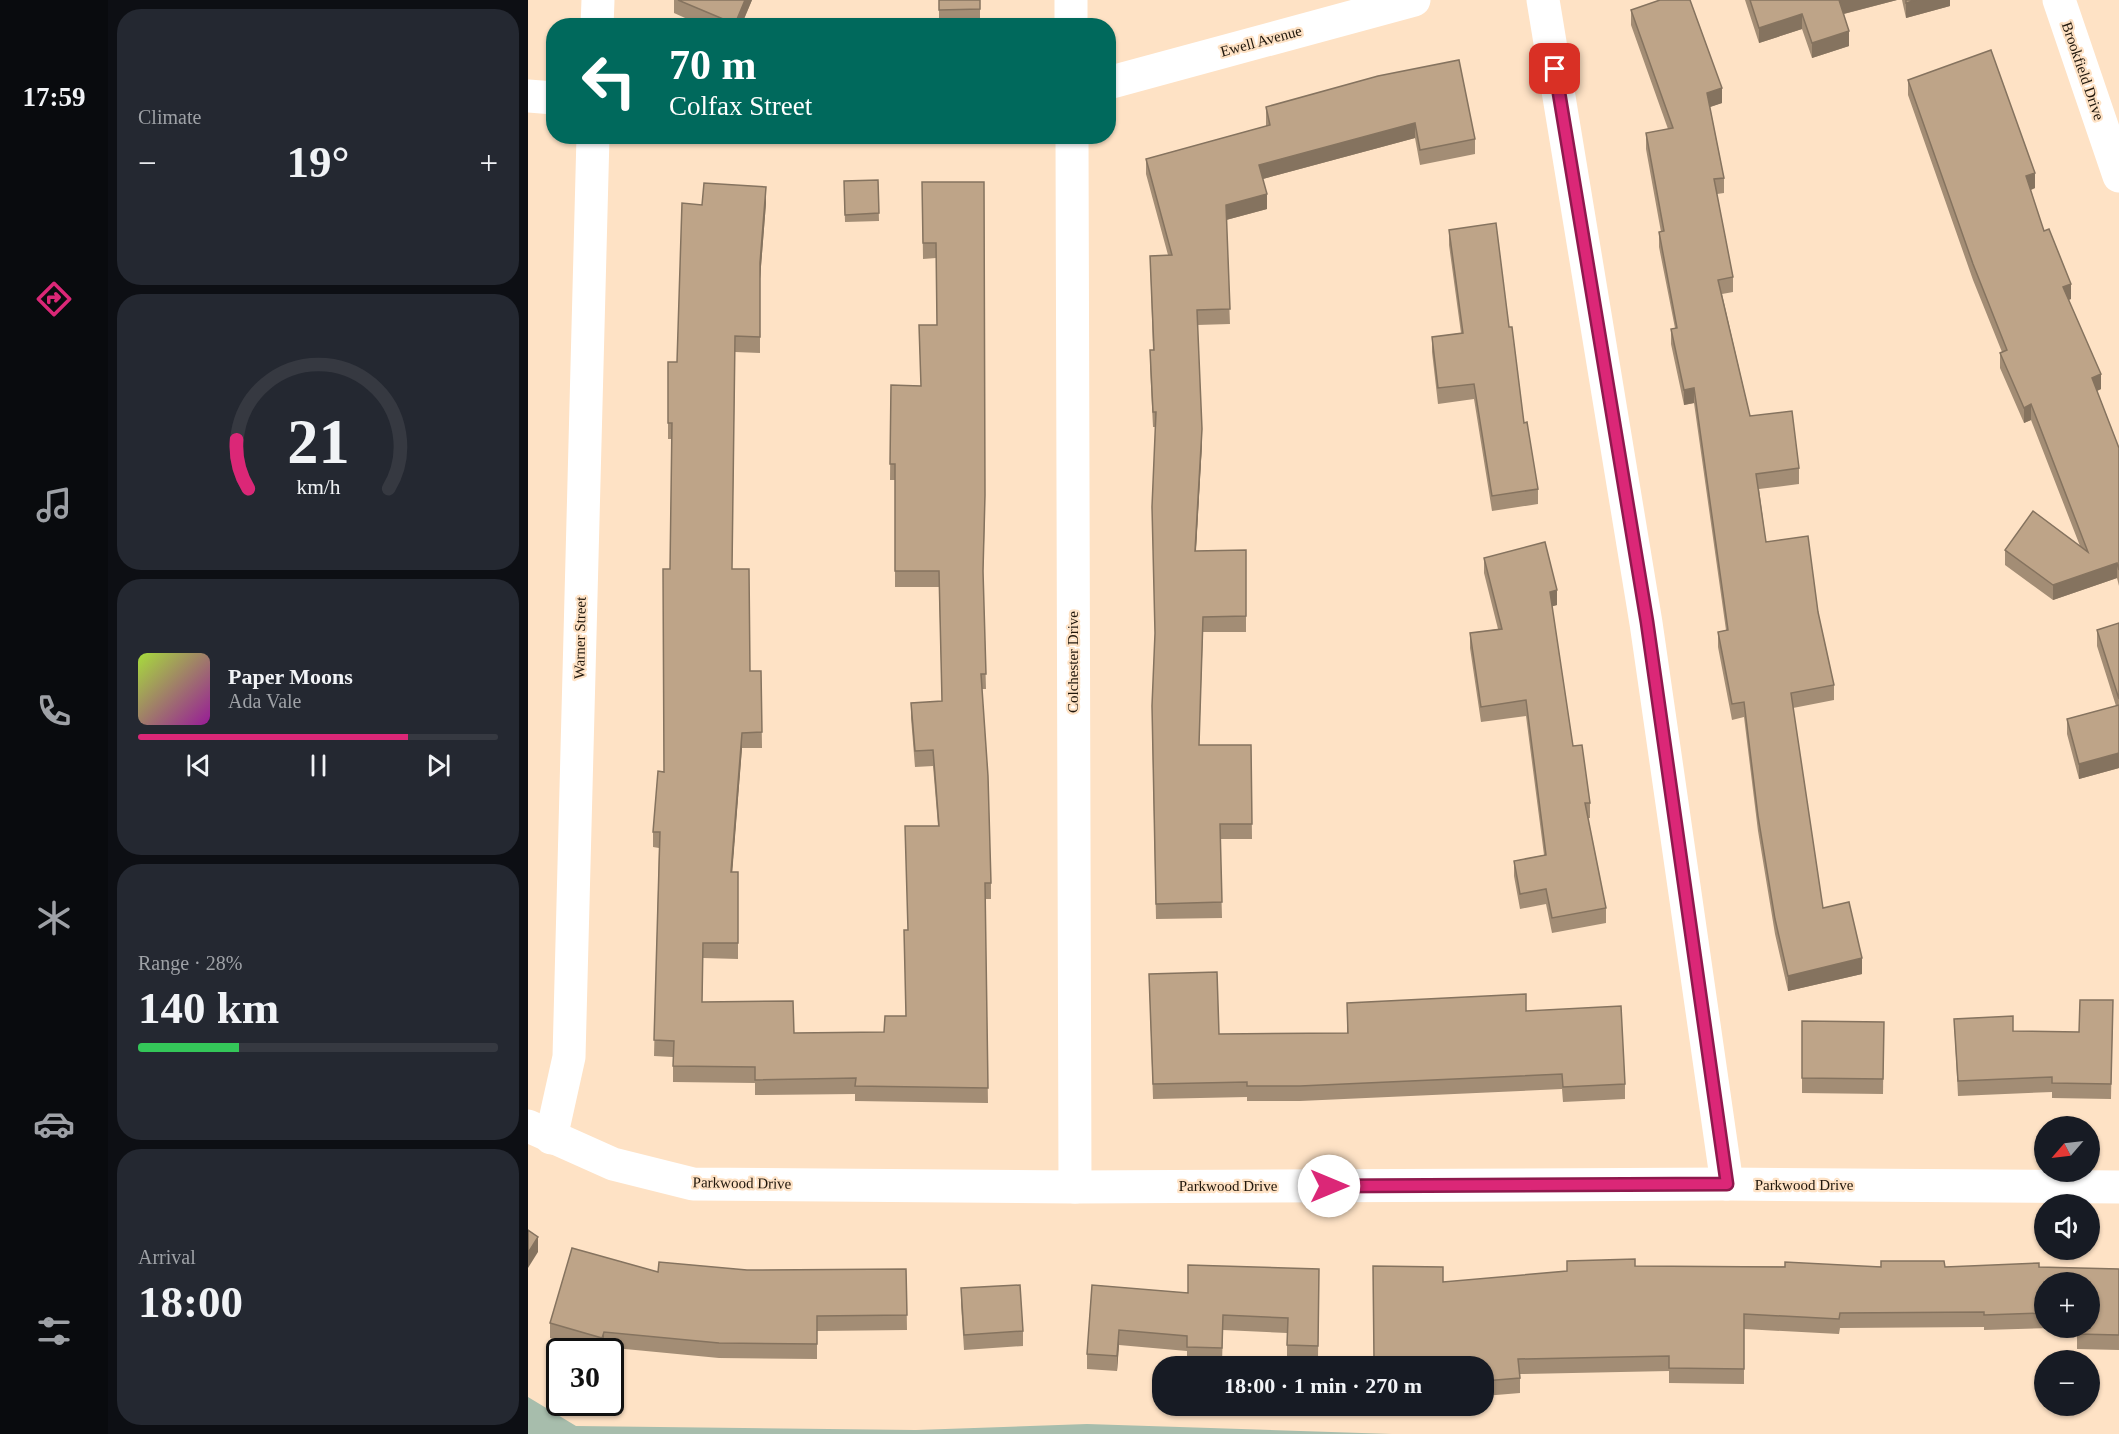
<!DOCTYPE html>
<html lang="en">
<head>
<meta charset="utf-8">
<style>
	:root { --surface:#171b24; --page:#242831; --text:#f1f3f6; --muted:#9ea1a6; --line:#363941; --accent:#db2777 }
	body { margin:0; font-family:"Times New Roman",serif; background:var(--page); color:var(--text); height:100vh; display:flex; flex-direction:column; font-size:22px; white-space:nowrap }
	* { box-sizing:border-box; margin:0 }
	p { font-size:20px; color:var(--muted) }
	.icon { flex:none; width:33px; height:33px; fill:none; stroke:currentColor; stroke-width:2; stroke-linecap:round; stroke-linejoin:round }
	.map { position:relative; flex:1; overflow:hidden }
	.side { display:flex; flex-direction:column; gap:9px; padding:9px; background:#0d0f14; width:420px }
	.side>* { flex:none }
	.top-card { position:absolute; left:18px; top:18px; width:570px; height:126px; border-radius:24px; box-shadow:0 2px 4px #0004; background:#00695c; color:#fff; overflow:hidden }
	.needle { width:39px; rotate:242deg }
	.controls { position:absolute; left:1506px; top:1116px; display:grid; gap:12px }
	.controls a { display:grid; place-items:center; width:66px; height:66px; border-radius:50%; background:var(--surface); box-shadow:0 2px 4px #0004; font-size:30px }
	.speed { position:absolute; left:18px; top:1338px; display:flex; gap:12px; font-size:30px; font-weight:700; text-align:center }
	.speed>* { display:grid; place-content:center; width:78px; height:78px; border-radius:50%; background:var(--surface); box-shadow:0 2px 4px #0004; line-height:1 }
	.speed .limit { border:3px solid #111; border-radius:9px; background:#fff; color:#111 }
	.pin { position:absolute; display:grid; place-items:center; width:51px; height:51px; color:#fff; margin:-26px; border-radius:12px; box-shadow:0 3px 9px #0006 }
	.me { position:absolute; width:66px; margin:-33px; rotate:90deg; stroke-linejoin:round; filter:drop-shadow(0 0 4px #0008) }
	.turn { display:flex; align-items:center; gap:21px; height:126px; padding:0 24px; font-size:27px }
	.turn .icon { width:78px; height:78px; stroke-width:2.5 }
	.turn b { display:block; font-size:42px; line-height:51px }
	.big { font-size:45px; font-weight:800; line-height:1.1 }
	.side .tile { flex:1; display:flex; flex-direction:column; justify-content:center; gap:9px; min-width:0; padding:0 21px; border-radius:24px; background:var(--page) }
	.side .dial { align-items:center; gap:0 }
	.dial svg { height:156px; overflow:visible; fill:none; stroke:var(--line); stroke-width:7; stroke-linecap:round; text-anchor:middle }
	.dial text { fill:var(--text); stroke:none }
	.song { display:flex; align-items:center; gap:18px }
	.cover { width:72px; height:72px; border-radius:9px; background:linear-gradient(135deg,hsl(80 70% 55%),hsl(300 70% 35%)) }
	.played { height:6px; border-radius:3px; background:linear-gradient(90deg,var(--accent) 75%,var(--line) 75%) }
	.keys { display:flex; justify-content:space-around; direction:ltr }
	.heat { display:flex; justify-content:space-between; align-items:center; font-size:33px; direction:ltr }
	.charge { height:9px; border-radius:4px; background:linear-gradient(90deg,#34c759 28%,var(--line) 0) }
	.trip { position:absolute; left:624px; top:1356px; width:342px; height:60px; border-radius:24px; background:var(--surface); box-shadow:0 2px 4px #0004; font-weight:800; line-height:60px; text-align:center }
	main { display:flex; flex:1; min-height:0 }
	.menu { display:flex; flex-direction:column; width:108px; justify-content:space-around; align-items:center; background:#090b0e; color:var(--muted) }
	.menu .icon { width:42px; height:42px }
	.menu .current { color:var(--accent) }
	.menu b { font-size:27px; color:var(--text) }
	.map>svg:first-child { display:block }
	.green { fill:#a7bdac }
	.lines { fill:none; stroke-linecap:round; stroke-linejoin:round }
	.minor { stroke:#fff; stroke-width:33 }
	.wall { fill:#a38d75 }
	.shaded-wall { fill:#85735f }
	.building { fill:#bea488; stroke:#85735f; stroke-width:1.5 }
	.route-casing { stroke:#8e194d; stroke-width:15 }
	.route { stroke:#db2777; stroke-width:10 }
	.labels { text-anchor:middle; dominant-baseline:central; stroke-width:4.5; stroke-linejoin:round; paint-order:stroke }
	.street-label { font-size:15px; fill:#20170c; stroke:#fee2c5 }
</style>
</head>
<body>
<main>
<nav class="menu">
<b>17:59</b>
<svg class="icon current" aria-label="directions" viewBox="0 0 24 24"><path d="M12 3l9 9-9 9-9-9zM9 14v-3h6M13 9l2 2-2 2"/></svg>
<svg class="icon" aria-label="music" viewBox="0 0 24 24"><path d="M9 18V5l10-2v13"/><circle cx="6" cy="18" r="3"/><circle cx="16" cy="16" r="3"/></svg>
<svg class="icon" aria-label="phone" viewBox="0 0 24 24"><path d="M5 4h4l2 5-3 2q2 4 5 5l2-3 5 2v4C11 20 4 13 5 4z"/></svg>
<svg class="icon" aria-label="climate" viewBox="0 0 24 24"><path d="M12 3v18M4 7l16 10M4 17L20 7"/></svg>
<svg class="icon" aria-label="car" viewBox="0 0 24 24"><path d="M5 17H2v-5l4-1 3-4h7l3 4 3 1v5h-3M9 17h6M6 11h13"/><circle cx="7" cy="17" r="2"/><circle cx="17" cy="17" r="2"/></svg>
<svg class="icon" aria-label="filters" viewBox="0 0 24 24"><path d="M4 7h16M4 17h16"/><circle cx="9" cy="7" r="2"/><circle cx="15" cy="17" r="2"/></svg>
</nav>
<section class="side">
<div class="tile"><p>Climate</p>
<div class="heat"><a>−</a><b class="big">19°</b><a>+</a></div>
</div>
<div class="tile dial"><svg viewBox="0 0 100 80">
<path d="M14 69A42 42 0 1 1 86 69"/>
<path d="M14 69A42 42 0 0 1 8 44" stroke="#db2777"/>
<text x="50" y="56" font-size="32" font-weight="700">21</text>
<text x="50" y="72" font-size="11">km/h</text>
</svg></div>
<div class="tile">
<div class="song"><i class="cover"></i><div><b>Paper Moons</b><p>Ada Vale</p></div></div>
<div class="played"></div>
<div class="keys"><svg class="icon" aria-label="previous" viewBox="0 0 24 24"><path d="M18 5L8 12l10 7zM5 5v14"/></svg><svg class="icon" aria-label="pause" viewBox="0 0 24 24"><path d="M8 5v14M16 5v14"/></svg><svg class="icon" aria-label="next" viewBox="0 0 24 24"><path d="M6 5l10 7-10 7zM19 5v14"/></svg></div>
</div>
<div class="tile"><p>Range · 28%</p><b class="big">140 km</b><div class="charge"></div></div>
<div class="tile"><p>Arrival</p><b class="big">18:00</b></div>
</section>
<div class="map">
<svg width="1591" height="1434" viewBox="0 0 1591 1434">
	<rect width="100%" height="100%" fill="#fee2c5"/>
	<polygon class="green" points="0,1397 48,1426 388,1430 559,1424 864,1434 0,1434"/>
	<g class="lines">
		<g class="minor">
			<polyline points="543,0 543,26"/>
			<polyline points="1015,0 1118,623 1199,1184"/>
			<polyline points="1531,0 1591,176"/>
			<polyline points="69,26 70,0"/>
			<polyline points="580,83 886,0"/>
			<polyline points="0,96 26,98"/>
			<polyline points="544,136 547,1187"/>
			<polyline points="0,1126 85,1164 165,1184 547,1187 1199,1184 1591,1187"/>
			<polyline points="23,1138 41,1057 65,136"/>
		</g>
	</g>
	<g class="wall">
		<polygon points="146,0 224,0 213,26 175,26 146,13"/>
		<polygon points="411,0 452,0 452,24 411,25"/>
		<polygon points="1217,0 1369,0 1316,14 1321,46 1284,58 1274,29 1231,43"/>
		<polygon points="1374,0 1422,0 1422,6 1378,18"/>
		<polygon points="1103,10 1194,103 1182,107 1196,178 1196,193 1189,194 1205,277 1205,292 1194,294 1222,416 1271,468 1271,484 1231,489 1238,542 1290,612 1306,685 1306,700 1265,708 1295,908 1334,974 1260,991 1247,934 1230,831 1216,717 1204,720 1190,647 1190,632 1198,630 1166,403 1156,405 1143,344 1143,329 1147,328 1131,247 1131,232 1133,232 1118,149 1118,133 1140,129 1103,25"/>
		<polygon points="850,76 947,139 947,154 892,165 887,138 735,179 739,209 698,220 702,324 669,325 674,444 668,551 718,550 718,632 675,632 671,745 723,745 724,839 692,839 694,918 628,919 624,721 627,638 628,427 625,427 622,365 622,350 625,350 622,256 640,255 618,174 618,159 738,126 738,107"/>
		<polygon points="1380,80 1507,188 1502,190 1516,231 1543,299 1540,300 1573,389 1569,391 1591,448 1591,586 1589,578 1525,600 1477,565 1477,550 1552,546 1503,420 1496,423 1472,368 1472,353 1474,352 1445,280 1380,95"/>
		<polygon points="350,180 351,221 317,222 316,181"/>
		<polygon points="394,182 456,182 457,511 455,579 458,689 454,689 463,883 463,899 457,899 460,1103 327,1101 327,1094 227,1095 227,1083 145,1082 145,1057 126,1056 131,848 125,847 125,832 136,772 142,569 144,439 140,439 140,362 149,362 174,205 238,203 232,279 232,353 207,352 204,569 222,671 233,671 234,748 214,748 204,872 210,872 210,959 175,958 174,1002 266,1033 356,1032 378,1016 380,930 410,826 405,766 387,767 383,718 383,703 414,701 411,587 367,587 367,480 362,480 363,385 393,386 391,325 409,325 408,258 395,259"/>
		<polygon points="921,230 981,327 996,423 1010,489 1010,504 964,511 946,399 910,404 904,352 904,337 933,333 921,245"/>
		<polygon points="956,558 1029,605 1024,606 1045,746 1062,803 1062,818 1060,818 1078,908 1078,923 1024,933 1018,904 992,909 986,876 986,861 1016,855 998,716 953,722 942,648 942,633 970,629 956,573"/>
		<polygon points="1591,623 1591,768 1551,779 1539,734 1539,719 1588,706 1569,646 1569,630"/>
		<polygon points="621,974 691,1034 819,1033 819,1003 998,1011 1097,1084 1097,1099 1035,1102 1034,1089 772,1101 719,1101 719,1097 625,1099"/>
		<polygon points="1585,1000 1583,1099 1524,1098 1524,1092 1430,1096 1426,1019 1485,1031 1551,1032"/>
		<polygon points="1274,1021 1356,1022 1355,1094 1274,1093"/>
		<polygon points="845,1266 915,1282 1107,1266 1511,1267 1591,1269 1591,1350 1549,1349 1549,1328 1562,1282 1516,1282 1516,1328 1523,1328 1456,1330 1456,1327 1312,1328 1311,1334 1216,1329 1216,1384 1141,1383 1141,1371 992,1374 992,1393 956,1396 956,1366 846,1366"/>
		<polygon points="378,1269 379,1330 289,1331 289,1359 191,1358 76,1347 75,1352 68,1352 22,1338 22,1323 130,1272 219,1270"/>
		<polygon points="791,1269 790,1361 759,1360 759,1333 695,1330 694,1363 659,1362 659,1351 591,1345 589,1371 559,1369 559,1354 564,1285 660,1293"/>
		<polygon points="433,1288 495,1331 495,1346 436,1350 433,1304"/>
	</g>
	<g class="shaded-wall">
		<polygon points="217,0 224,0 213,26 207,26"/>
		<polygon points="1311,0 1369,0 1311,15"/>
		<polygon points="1388,0 1422,0 1422,6 1378,18 1378,3"/>
		<polygon points="1274,14 1274,29 1231,43 1231,28"/>
		<polygon points="1321,31 1321,46 1284,58 1284,43"/>
		<polygon points="1194,88 1194,103 1179,108 1179,93"/>
		<polygon points="887,123 887,138 731,180 731,165"/>
		<polygon points="1507,173 1507,188 1498,192 1498,176"/>
		<polygon points="238,187 238,203 232,279 232,353 232,263"/>
		<polygon points="739,194 739,209 698,220 698,205"/>
		<polygon points="1543,284 1543,299 1535,302 1535,287"/>
		<polygon points="1573,374 1573,389 1564,393 1564,378"/>
		<polygon points="1166,388 1166,403 1156,405 1156,390"/>
		<polygon points="1503,404 1503,420 1496,423 1496,408"/>
		<polygon points="674,429 674,444 667,566 667,551"/>
		<polygon points="1589,563 1589,578 1525,600 1525,585"/>
		<polygon points="1029,590 1029,605 1022,607 1022,592"/>
		<polygon points="214,733 214,748 203,888 203,872"/>
		<polygon points="1591,753 1591,768 1551,779 1551,764"/>
		<polygon points="1334,958 1334,974 1260,991 1260,976"/>
		<polygon points="10,1237 10,1252 0,1268 0,1253"/>
		<polygon points="591,1330 591,1345 589,1371 589,1356"/>
		<polygon points="76,1332 76,1347 74,1352 74,1338"/>
	</g>
	<g class="building">
		<polygon points="150,0 217,0 207,24"/>
		<polygon points="411,0 452,0 452,9 411,10"/>
		<polygon points="1132,0 1162,0 1194,88 1179,93 1196,178 1186,179 1205,277 1190,280 1222,416 1264,411 1271,468 1228,474 1238,542 1280,536 1290,612 1306,685 1263,693 1295,908 1321,902 1334,958 1260,976 1247,919 1230,816 1216,702 1204,704 1190,632 1200,630 1166,388 1156,390 1143,329 1149,328 1131,232 1136,231 1118,133 1145,128 1103,10"/>
		<polygon points="1222,0 1313,0 1311,0 1321,31 1284,43 1274,14 1231,28"/>
		<polygon points="1378,0 1388,0 1378,3"/>
		<polygon points="1463,50 1507,173 1498,176 1516,231 1521,229 1543,284 1535,287 1573,374 1564,378 1591,448 1591,570 1589,563 1525,585 1477,550 1505,511 1560,552 1503,404 1496,408 1472,353 1479,350 1445,264 1380,80"/>
		<polygon points="931,60 947,139 892,150 887,123 731,165 739,194 698,205 702,309 669,310 674,429 667,551 718,550 718,616 675,617 671,745 723,745 724,824 692,824 694,902 628,904 624,706 627,633 624,507 628,412 625,412 622,350 626,350 622,256 644,255 618,159 742,125 738,107 850,76"/>
		<polygon points="350,180 351,213 317,215 316,181"/>
		<polygon points="394,182 456,182 457,495 455,571 458,674 453,674 460,776 463,883 457,883 460,1088 327,1086 328,1078 227,1080 227,1067 145,1066 146,1041 126,1040 132,832 125,832 130,771 136,772 135,569 142,569 144,423 140,423 140,362 149,362 154,203 174,205 176,183 238,187 232,263 232,337 207,336 204,569 221,569 222,671 233,671 234,732 214,733 203,872 210,872 210,943 175,943 174,1002 265,1001 266,1033 356,1032 357,1016 378,1016 376,930 380,930 377,826 411,826 405,750 387,751 383,703 414,701 411,571 367,571 367,464 362,464 363,385 393,386 391,325 409,325 408,243 395,243"/>
		<polygon points="968,223 981,327 984,327 996,423 999,422 1010,489 964,496 946,384 910,388 904,337 935,333 921,230"/>
		<polygon points="1017,542 1029,590 1022,592 1045,746 1054,745 1062,803 1057,803 1078,908 1024,918 1018,889 992,894 986,861 1018,855 998,700 953,707 942,633 974,629 956,558"/>
		<polygon points="1591,623 1591,699 1569,630"/>
		<polygon points="1591,705 1591,753 1551,764 1539,719"/>
		<polygon points="689,972 691,1034 820,1033 819,1003 998,994 998,1011 1093,1006 1097,1084 1035,1087 1034,1074 772,1086 719,1086 719,1082 625,1084 621,974"/>
		<polygon points="1552,1000 1585,1000 1583,1084 1524,1083 1524,1077 1430,1081 1426,1019 1485,1016 1485,1031 1551,1032"/>
		<polygon points="1274,1021 1356,1022 1355,1079 1274,1078"/>
		<polygon points="0,1230 10,1237 0,1253"/>
		<polygon points="44,1248 130,1272 131,1262 219,1270 378,1269 379,1315 289,1316 289,1344 191,1343 76,1332 74,1338 22,1323"/>
		<polygon points="1107,1259 1107,1266 1257,1267 1257,1262 1353,1267 1353,1261 1416,1261 1417,1267 1511,1263 1511,1267 1591,1269 1591,1335 1549,1334 1549,1328 1562,1328 1562,1282 1516,1282 1516,1313 1456,1315 1456,1312 1312,1313 1311,1319 1216,1314 1216,1369 1141,1368 1141,1356 990,1359 992,1378 956,1381 956,1366 939,1366 939,1358 846,1358 845,1266 915,1267 915,1282 1039,1271 1039,1261"/>
		<polygon points="660,1265 791,1269 790,1346 759,1345 760,1318 695,1315 694,1348 659,1347 659,1336 591,1330 589,1356 559,1354 564,1285 660,1293"/>
		<polygon points="492,1285 495,1331 436,1335 433,1288"/>
	</g>
	<g class="lines">
		<g class="route-casing">
			<polyline id="route" points="801,1186 1199,1184 1119,622 1027,69"/>
		</g>
		<use href="#route" class="route"/>
	</g>
	<g class="labels">
		<g class="street-label">
			<text transform="translate(733 41) rotate(-15)">Ewell Avenue</text>
			<text transform="translate(1555 71) rotate(71)">Brookfield Drive</text>
			<text transform="translate(52 638) rotate(-89)">Warner Street</text>
			<text transform="translate(545 662) rotate(-90)">Colchester Drive</text>
			<text transform="translate(214 1183) rotate(1)">Parkwood Drive</text>
			<text x="1276" y="1185">Parkwood Drive</text>
			<text x="700" y="1186">Parkwood Drive</text>
		</g>
	</g>
</svg>
<div class="controls">
<a><svg class="needle" viewBox="-14 -14 28 28"><path d="M0-13l5 13h-10z" fill="#e53935"/><path d="M0 13l5-13h-10z" fill="#9ea1a6"/></svg></a>
<a><svg class="icon" aria-label="sound" viewBox="0 0 24 24"><path d="M4 9h4l5-4v14l-5-4H4zM17 9q2 3 0 6"/></svg></a>
<a>+</a>
<a>−</a>
</div>
<div class="speed"><div class="limit">30</div></div>
<div class="pin" style="left:1027px;top:69px;background:#d93025"><svg class="icon" aria-label="arrive" viewBox="0 0 24 24"><path d="M6 21V4h12l-3 4 3 4H6"/></svg></div>
<svg class="me" style="left:801px;top:1186px" viewBox="-20 -20 40 40"><circle r="19" fill="#fff"/><path d="M0-13L10 11 0 6-10 11z" fill="#db2777"/></svg>
<div class="trip">18:00 · 1 min · 270 m</div>
<div class="top-card">
<div class="turn"><svg class="icon" aria-label="left" viewBox="0 0 24 24"><path d="M17 20v-9H6M10 6l-5 5 5 5"/></svg><div><b>70 m</b>Colfax Street</div></div>
</div>
</div>
</main>
</body>
</html>
